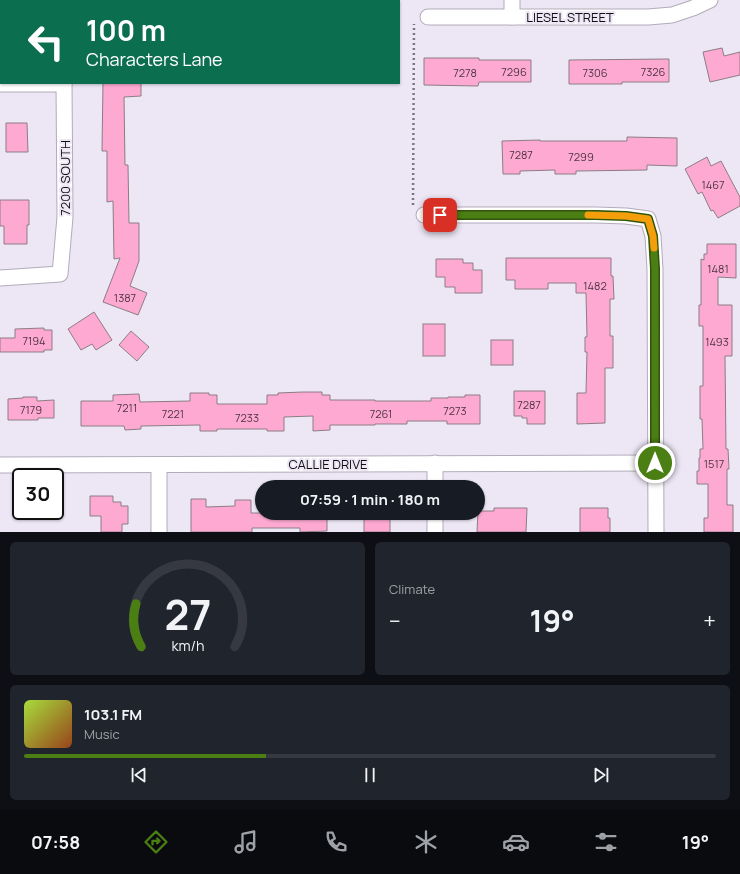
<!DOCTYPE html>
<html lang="en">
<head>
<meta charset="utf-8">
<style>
	:root { --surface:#171b24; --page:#20242c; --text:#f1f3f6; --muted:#9ea1a6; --line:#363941; --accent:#4b7f13 }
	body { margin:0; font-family:Manrope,sans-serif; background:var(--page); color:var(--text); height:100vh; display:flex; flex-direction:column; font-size:15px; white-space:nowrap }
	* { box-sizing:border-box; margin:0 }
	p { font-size:13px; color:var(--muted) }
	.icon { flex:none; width:22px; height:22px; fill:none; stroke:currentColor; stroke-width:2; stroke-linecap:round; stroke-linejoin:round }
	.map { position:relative; height:532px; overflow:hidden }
	.details { display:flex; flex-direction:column; gap:10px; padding:10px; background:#0d0f14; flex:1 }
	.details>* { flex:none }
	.guide { position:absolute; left:0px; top:0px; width:400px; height:84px; box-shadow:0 1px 3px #0004; background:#0b6e4f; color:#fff; overflow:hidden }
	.speed { position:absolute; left:12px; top:468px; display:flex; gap:8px; font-size:20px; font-weight:700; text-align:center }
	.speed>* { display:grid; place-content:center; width:52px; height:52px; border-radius:50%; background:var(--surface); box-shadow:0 1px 3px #0004; line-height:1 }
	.speed .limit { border:2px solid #111; border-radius:6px; background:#fff; color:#111 }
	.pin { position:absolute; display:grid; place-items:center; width:34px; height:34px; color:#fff; margin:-17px; border-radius:8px; box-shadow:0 2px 6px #0006 }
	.me { position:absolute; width:44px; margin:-22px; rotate:0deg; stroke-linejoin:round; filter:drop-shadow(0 0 3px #0008) }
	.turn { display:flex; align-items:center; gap:14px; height:84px; padding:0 20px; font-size:18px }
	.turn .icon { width:52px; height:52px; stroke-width:2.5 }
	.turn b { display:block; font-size:28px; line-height:34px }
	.big { font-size:30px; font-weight:700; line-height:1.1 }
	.details .tile { flex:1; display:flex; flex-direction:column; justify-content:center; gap:6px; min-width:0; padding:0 14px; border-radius:6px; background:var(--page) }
	.details .dial { align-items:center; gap:0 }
	.dial svg { height:104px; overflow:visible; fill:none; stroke:var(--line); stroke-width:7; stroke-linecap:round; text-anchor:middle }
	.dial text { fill:var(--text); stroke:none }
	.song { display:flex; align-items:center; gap:12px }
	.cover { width:48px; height:48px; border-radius:6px; background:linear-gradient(135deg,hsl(80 70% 55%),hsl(20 70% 35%)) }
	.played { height:4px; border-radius:2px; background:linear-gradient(90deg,var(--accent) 35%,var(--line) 35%) }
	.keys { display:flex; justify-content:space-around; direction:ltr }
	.heat { display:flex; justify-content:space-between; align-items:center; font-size:22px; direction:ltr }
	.details .tiles { flex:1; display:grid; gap:10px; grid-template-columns:1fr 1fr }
	.tile:last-child { grid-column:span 2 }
	.trip { position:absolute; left:255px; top:480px; width:230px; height:40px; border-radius:20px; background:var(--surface); box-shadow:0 1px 3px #0004; font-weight:700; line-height:40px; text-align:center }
	.tab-bar { display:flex; height:64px; justify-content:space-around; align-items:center; background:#090b0e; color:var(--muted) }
	.tab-bar .icon { width:28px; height:28px }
	.tab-bar .active { color:var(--accent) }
	.tab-bar b { font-size:18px; color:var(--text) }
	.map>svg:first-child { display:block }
	.building { fill:#fea9d2; stroke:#8c7d83 }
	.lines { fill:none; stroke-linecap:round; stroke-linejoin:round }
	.street-casing { stroke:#b2acba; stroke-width:17 }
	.path { stroke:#7a7680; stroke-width:2.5; stroke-dasharray:2 3; stroke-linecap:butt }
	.street { stroke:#fff; stroke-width:15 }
	.route-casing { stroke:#31530c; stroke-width:10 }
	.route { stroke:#4b7f13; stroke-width:7 }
	.slow { stroke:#f59e0b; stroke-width:7 }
	.labels { text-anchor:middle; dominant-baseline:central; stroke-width:4; stroke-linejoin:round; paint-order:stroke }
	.number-label { font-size:11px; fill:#4c3543 }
	.street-label { font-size:13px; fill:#100e13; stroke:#ece6f5 }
</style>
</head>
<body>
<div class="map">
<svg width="740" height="532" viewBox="0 0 740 532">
	<rect width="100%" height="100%" fill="#ece6f5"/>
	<g class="building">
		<polygon points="722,48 724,56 740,52 740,75 710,82 703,52"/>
		<polygon points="424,58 479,58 479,60 531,60 531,82 479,82 478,86 424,85"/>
		<polygon points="669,59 669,82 622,82 622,84 569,84 569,60"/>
		<polygon points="103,83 141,83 141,96 124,97 125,165 128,165 129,223 139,223 139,261 130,286 147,293 138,315 103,302 120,258 114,259 113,201 107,202 107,151 102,151"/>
		<polygon points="6,123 27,123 28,152 6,152"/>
		<polygon points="627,137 677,138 677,166 647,165 647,170 576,171 576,174 555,174 555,170 520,171 520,174 503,174 502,141 540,140 540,141 627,141"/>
		<polygon points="707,157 711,166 721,161 740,197 740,206 718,218 713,210 711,211 702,192 698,194 685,169"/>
		<polygon points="0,200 29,200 29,225 27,225 27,244 4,244 4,226 0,226"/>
		<polygon points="707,244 736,244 736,278 718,277 718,305 732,305 732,356 725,356 726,449 728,449 729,469 727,469 727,505 733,505 733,532 704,532 704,518 708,518 708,484 697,484 697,471 699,471 699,458 700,458 700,449 703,449 702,419 700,419 700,386 703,386 703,326 699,326 699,305 701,305 701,259 704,260 704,254 707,254"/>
		<polygon points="506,258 611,258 611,276 613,276 614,299 610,299 610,336 613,336 613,368 605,368 605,423 577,424 577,393 586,393 587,352 585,352 585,337 587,337 586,293 576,293 576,283 548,283 548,289 515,289 515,280 506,280"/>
		<polygon points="436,259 463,259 463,263 473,263 473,270 482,270 482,293 455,293 455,287 445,287 445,277 436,277"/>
		<polygon points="94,312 112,340 96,350 92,344 81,350 68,329"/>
		<rect x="423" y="324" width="22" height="32"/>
		<polygon points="44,328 44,330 52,330 52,350 44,350 44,352 0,352 0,338 15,338 15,329"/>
		<polygon points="131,331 149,347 137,361 119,345"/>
		<rect x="491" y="340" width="22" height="25"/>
		<polygon points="514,391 545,391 545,424 527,424 527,418 522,418 522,416 514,416"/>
		<polygon points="303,392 322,392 322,395 330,395 330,400 375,400 375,401 431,401 431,398 448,398 448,397 465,397 465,395 480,395 480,424 447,424 447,421 407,421 407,424 375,424 375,425 330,425 330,430 313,431 313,416 284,417 284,431 267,431 267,429 217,429 217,431 200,431 200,425 141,426 141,429 125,430 124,426 81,426 81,401 113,401 113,395 139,394 140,402 190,401 190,393 209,393 209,395 217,395 217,404 267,404 267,395 278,395 278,393"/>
		<polygon points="23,397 37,397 37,401 54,400 54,418 38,418 38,420 8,420 8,399 23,398"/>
		<polygon points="90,496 113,496 113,502 121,502 121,506 128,506 128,524 122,524 122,532 101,532 101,516 90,516"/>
		<polygon points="191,499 206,499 206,507 235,506 235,500 251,500 251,513 327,513 327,531 300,532 300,528 252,528 252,532 191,532"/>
		<polygon points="494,508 527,508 526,532 477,532 478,511 494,511"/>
		<polygon points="580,508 608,508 608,518 610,518 610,532 580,532"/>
		<rect x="364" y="513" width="26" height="19"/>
	</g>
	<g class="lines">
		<g class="street-casing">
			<g id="street">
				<polyline points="64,0 64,1"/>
				<polyline points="512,0 512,17"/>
				<polyline points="428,17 648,17 672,15 693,8 710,0"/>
				<polyline points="0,84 64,84"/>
				<polyline points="424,215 596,215 626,216 648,219 653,236 655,269 656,532"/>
				<polyline points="0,278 60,274 65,217 64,83"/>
				<polyline points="435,463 435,487"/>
				<polyline points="0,465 655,463"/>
				<polyline points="159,465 159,532"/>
				<polyline points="435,513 435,532"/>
			</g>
		</g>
		<polyline class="path" points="413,205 414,24"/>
		<use href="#street" class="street"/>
	</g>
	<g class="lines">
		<g class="route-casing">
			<polyline id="route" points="440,215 596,215 626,216 648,219 653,236 655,269 655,463"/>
		</g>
		<use href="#route" class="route"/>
		<polyline class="slow" points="588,215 626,216 648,219 653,236 654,248"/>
	</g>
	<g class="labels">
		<g class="number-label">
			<text x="514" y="71">7296</text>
			<text x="653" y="71">7326</text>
			<text x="465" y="72">7278</text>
			<text x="595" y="72">7306</text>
			<text x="521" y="154">7287</text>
			<text x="581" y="156">7299</text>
			<text x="713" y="184">1467</text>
			<text x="718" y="268">1481</text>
			<text x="595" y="285">1482</text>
			<text x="125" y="297">1387</text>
			<text x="34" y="340">7194</text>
			<text x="717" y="341">1493</text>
			<text x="529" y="404">7287</text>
			<text x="127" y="407">7211</text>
			<text x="31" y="409">7179</text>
			<text x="455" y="410">7273</text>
			<text x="173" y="413">7221</text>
			<text x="381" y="413">7261</text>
			<text x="247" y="417">7233</text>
			<text x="714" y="463">1517</text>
		</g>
		<g class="street-label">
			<text x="570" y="17">LIESEL STREET</text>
			<text transform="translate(65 178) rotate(-90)">7200 SOUTH</text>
			<text x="328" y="464">CALLIE DRIVE</text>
		</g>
	</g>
</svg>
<div class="speed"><div class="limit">30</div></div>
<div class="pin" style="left:440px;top:215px;background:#d93025"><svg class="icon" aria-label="arrive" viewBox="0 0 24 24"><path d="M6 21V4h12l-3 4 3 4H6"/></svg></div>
<svg class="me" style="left:655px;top:463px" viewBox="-20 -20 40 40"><circle r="17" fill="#4b7f13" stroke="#fff" stroke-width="3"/><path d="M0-11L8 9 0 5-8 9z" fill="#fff"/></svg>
<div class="trip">07:59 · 1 min · 180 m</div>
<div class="guide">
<div class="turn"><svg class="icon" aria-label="left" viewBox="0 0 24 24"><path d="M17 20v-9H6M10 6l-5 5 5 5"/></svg><div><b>100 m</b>Characters Lane</div></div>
</div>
</div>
<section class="details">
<div class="tiles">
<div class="tile dial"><svg viewBox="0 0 100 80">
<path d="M14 69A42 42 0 1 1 86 69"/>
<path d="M14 69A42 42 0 0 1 10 36" stroke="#4b7f13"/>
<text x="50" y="56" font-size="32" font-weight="700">27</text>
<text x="50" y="72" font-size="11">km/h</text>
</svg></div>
<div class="tile"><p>Climate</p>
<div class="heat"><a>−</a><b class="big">19°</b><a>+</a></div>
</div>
<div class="tile">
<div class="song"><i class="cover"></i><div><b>103.1 FM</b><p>Music</p></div></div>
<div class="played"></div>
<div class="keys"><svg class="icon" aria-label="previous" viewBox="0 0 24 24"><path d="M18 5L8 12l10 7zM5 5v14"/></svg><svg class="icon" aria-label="pause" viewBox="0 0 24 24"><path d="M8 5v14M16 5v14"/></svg><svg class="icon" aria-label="next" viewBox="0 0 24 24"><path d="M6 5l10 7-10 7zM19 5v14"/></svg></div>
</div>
</div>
</section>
<nav class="tab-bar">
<b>07:58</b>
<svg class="icon active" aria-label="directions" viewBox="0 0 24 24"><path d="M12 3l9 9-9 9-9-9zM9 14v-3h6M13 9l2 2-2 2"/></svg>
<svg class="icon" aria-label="music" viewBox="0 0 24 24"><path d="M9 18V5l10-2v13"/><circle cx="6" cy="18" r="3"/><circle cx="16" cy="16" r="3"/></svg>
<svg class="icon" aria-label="phone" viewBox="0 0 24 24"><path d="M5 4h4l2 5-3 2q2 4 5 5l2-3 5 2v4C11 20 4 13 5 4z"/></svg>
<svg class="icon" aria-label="climate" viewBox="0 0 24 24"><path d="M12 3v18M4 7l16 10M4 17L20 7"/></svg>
<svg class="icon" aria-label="car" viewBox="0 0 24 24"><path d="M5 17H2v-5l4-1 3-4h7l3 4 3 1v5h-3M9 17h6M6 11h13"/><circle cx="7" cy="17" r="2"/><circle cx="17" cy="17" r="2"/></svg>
<svg class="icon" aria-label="filters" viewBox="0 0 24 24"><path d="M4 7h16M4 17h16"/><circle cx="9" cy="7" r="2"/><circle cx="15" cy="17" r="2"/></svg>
<b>19°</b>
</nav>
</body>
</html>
